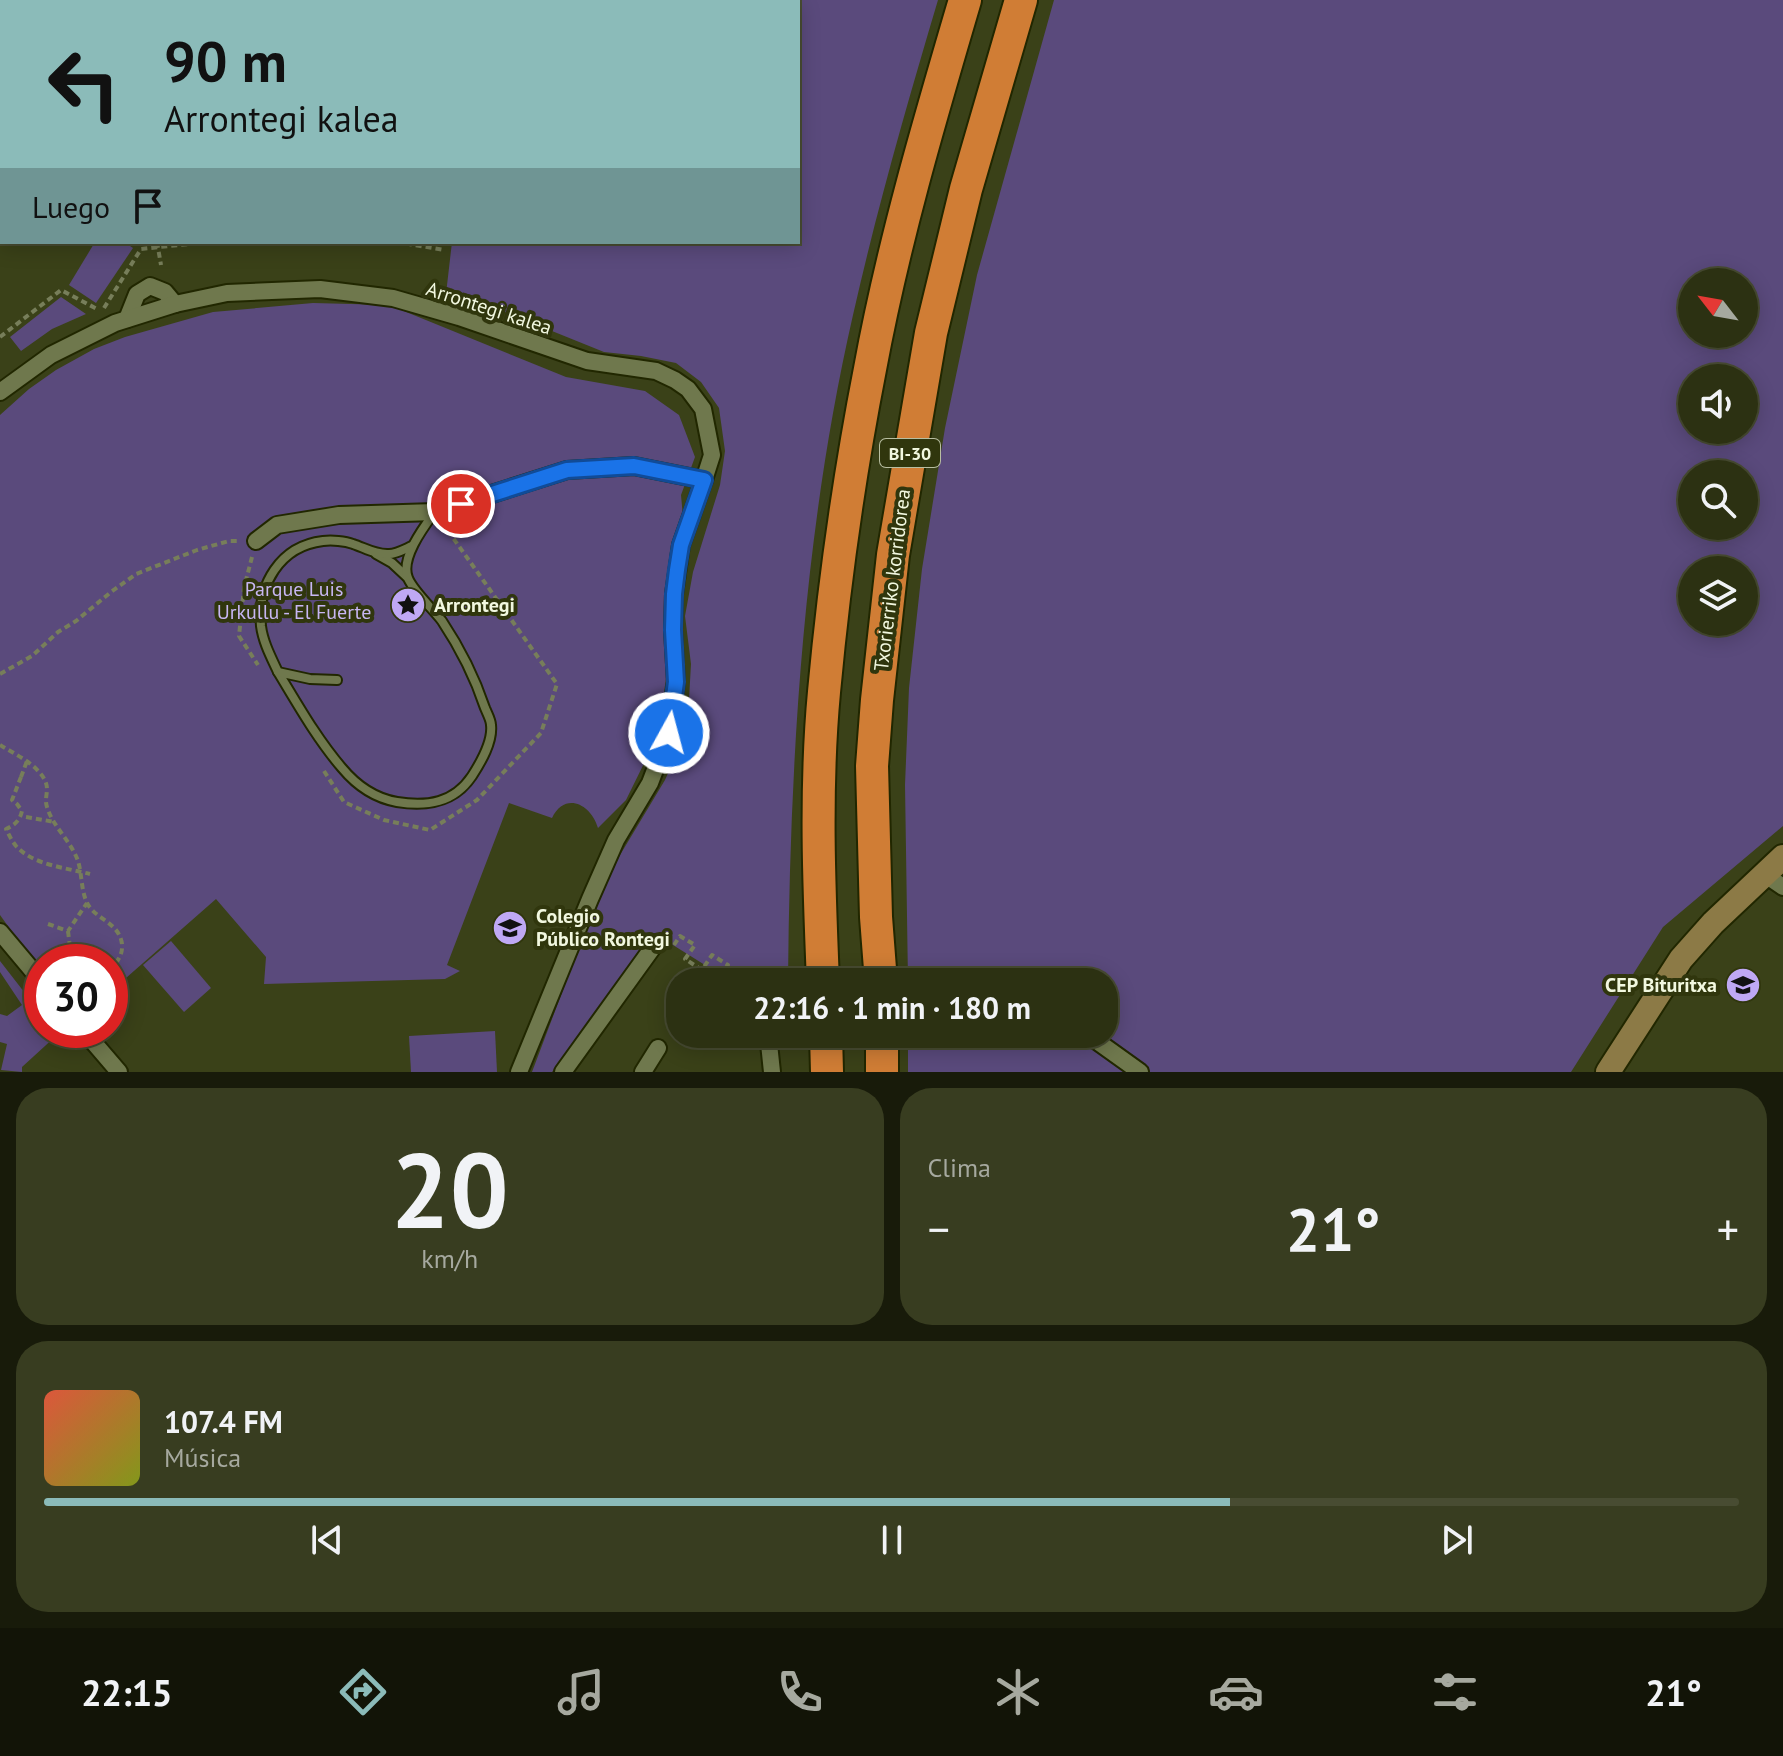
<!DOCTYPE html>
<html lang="es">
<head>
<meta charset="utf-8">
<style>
	:root { --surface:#2c3112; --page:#383d20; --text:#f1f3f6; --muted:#a6a99f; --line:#484c32; --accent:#8bbbb9 }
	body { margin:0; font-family:"PT Sans",sans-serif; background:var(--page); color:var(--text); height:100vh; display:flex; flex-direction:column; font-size:30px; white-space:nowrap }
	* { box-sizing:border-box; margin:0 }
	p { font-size:26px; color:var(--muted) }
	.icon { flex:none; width:44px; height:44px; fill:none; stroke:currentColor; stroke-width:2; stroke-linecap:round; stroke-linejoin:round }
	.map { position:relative; height:1072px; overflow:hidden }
	.sheet { display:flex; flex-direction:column; gap:16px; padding:16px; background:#181b0a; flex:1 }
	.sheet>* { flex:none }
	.banner { position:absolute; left:0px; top:0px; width:800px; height:244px; box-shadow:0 4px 20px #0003,0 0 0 2px var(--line); background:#8bbbb9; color:#111; overflow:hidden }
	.needle { width:52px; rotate:301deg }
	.tools { position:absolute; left:1678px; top:268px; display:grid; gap:16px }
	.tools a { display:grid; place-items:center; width:80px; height:80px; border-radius:50%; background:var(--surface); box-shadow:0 4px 20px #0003,0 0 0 2px var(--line); font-size:40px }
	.speed { position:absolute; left:24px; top:944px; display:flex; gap:16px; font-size:40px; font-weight:700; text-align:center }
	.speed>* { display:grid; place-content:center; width:104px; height:104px; border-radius:50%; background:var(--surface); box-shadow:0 4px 20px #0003,0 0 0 2px var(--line); line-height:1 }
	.speed .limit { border:12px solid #d22; background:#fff; color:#111 }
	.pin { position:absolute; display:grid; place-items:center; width:68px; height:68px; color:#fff; margin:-34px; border:4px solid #fff; border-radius:50%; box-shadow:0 2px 8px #0007 }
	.me { position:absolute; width:88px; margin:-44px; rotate:7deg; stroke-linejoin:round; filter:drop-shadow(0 0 6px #0008) }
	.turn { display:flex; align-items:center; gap:28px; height:168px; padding:0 32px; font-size:36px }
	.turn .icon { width:104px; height:104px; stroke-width:2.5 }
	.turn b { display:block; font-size:56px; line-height:68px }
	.then { display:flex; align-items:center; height:76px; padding:0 32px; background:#0003; gap:16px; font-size:30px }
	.big { font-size:60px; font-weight:700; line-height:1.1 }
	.sheet .tile { flex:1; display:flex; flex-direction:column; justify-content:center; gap:12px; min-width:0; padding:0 28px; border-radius:32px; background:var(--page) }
	.sheet .dial { align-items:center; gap:0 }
	.dial b { font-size:104px; line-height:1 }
	.song { display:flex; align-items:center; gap:24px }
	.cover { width:96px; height:96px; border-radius:12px; background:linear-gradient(135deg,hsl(10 70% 55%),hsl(70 70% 35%)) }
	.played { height:8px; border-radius:4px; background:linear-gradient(90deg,var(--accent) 70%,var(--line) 70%) }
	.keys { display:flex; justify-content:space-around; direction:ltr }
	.heat { display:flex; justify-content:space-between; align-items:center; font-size:44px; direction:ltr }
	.sheet .tiles { flex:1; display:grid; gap:16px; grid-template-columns:1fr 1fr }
	.tile:last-child { grid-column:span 2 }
	.trip { position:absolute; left:666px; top:968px; width:452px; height:80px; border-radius:32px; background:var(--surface); box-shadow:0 4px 20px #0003,0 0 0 2px var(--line); font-weight:700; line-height:80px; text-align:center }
	.menu { display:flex; height:128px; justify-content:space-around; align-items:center; background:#121407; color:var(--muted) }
	.menu .icon { width:56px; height:56px }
	.menu .active { color:var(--accent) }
	.menu b { font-size:36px; color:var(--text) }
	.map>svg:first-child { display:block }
	.green { fill:#5a4a7c; fill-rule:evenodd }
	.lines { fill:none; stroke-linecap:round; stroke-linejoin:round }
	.lane-casing { stroke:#212700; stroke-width:12 }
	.street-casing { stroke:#212700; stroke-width:20 }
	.secondary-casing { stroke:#212700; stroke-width:28 }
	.highway-casing { stroke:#212700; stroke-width:36 }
	.path { stroke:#777e5a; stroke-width:4; stroke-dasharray:6 4; stroke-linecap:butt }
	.lane { stroke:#6f784d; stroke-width:8 }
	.street { stroke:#6f784d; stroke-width:16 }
	.secondary { stroke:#8c7a46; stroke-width:24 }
	.highway { stroke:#d07d35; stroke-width:32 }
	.path-bridge { stroke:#777e5a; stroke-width:4; stroke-dasharray:6 4; stroke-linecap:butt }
	.route-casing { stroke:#114b97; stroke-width:20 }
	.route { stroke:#1a73e8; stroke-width:14 }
	.labels { text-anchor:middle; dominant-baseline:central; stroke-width:8; stroke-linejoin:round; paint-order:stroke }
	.shield { fill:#30360d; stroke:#b8bea1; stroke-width:2 }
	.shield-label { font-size:18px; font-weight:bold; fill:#f2f8e0 }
	.street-label { font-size:20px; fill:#f2f8e0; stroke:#30360d }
	.park-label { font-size:20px; fill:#c8b7f3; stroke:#30360d }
	.poi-label { font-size:20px; font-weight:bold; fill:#f2f8e0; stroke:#30360d; text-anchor:start }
</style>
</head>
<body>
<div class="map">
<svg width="1783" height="1072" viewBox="0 0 1783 1072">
	<rect width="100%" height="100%" fill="#3a4118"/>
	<g class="green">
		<path d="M682 0H938C907 104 877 209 853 315 803 534 790 759 788 982H732L657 935 552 1072H532L592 913 620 855 665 780 679 749 688 717 691 664 685 616 693 572 720 485 725 451 719 408 701 382 676 363 641 356 604 352 485 304 446 294 452 242H798V2H680Z"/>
		<path d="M1054 0H1783V826L1663 927 1571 1072H908V1034H1104V982H908L905 785 909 688 922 569 945 428 977 275ZM1692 282H1744V334H1692ZM1692 378H1744V430H1692ZM1692 474H1744V526H1692ZM1692 570H1744V622H1692Z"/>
		<polygon points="95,242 124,242 133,248 96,303 69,285"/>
		<polygon points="61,297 86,314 52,329 21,351 10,337"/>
		<path d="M313 303 389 305 566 377 645 391 679 415 695 457 681 495 686 550 657 737 626 800 598 828C591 804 565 791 552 818L509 803 447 965 460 971 445 979 264 984 266 957 216 899 110 992V962H42V969L23 947 0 915V415L29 389 56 370 94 349 125 337 213 312Z"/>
		<polygon points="171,941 211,988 184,1012 143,965"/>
		<polygon points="0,961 42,1015 42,1030 53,1030 57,1035 22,1067 22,1072 1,1070 7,1044 0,1042 0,1014 7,1016 22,1005 0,972"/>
		<polygon points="495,1031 497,1072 411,1072 409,1036"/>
	</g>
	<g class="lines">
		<g class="lane-casing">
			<g id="lane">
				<polyline points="376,554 392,563 407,577"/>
				<path d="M278 672C298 705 317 739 342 768 357 786 374 798 397 802 427 807 454 803 472 776 481 762 493 742 491 725 491 720 487 713 485 708 475 678 460 648 442 621 433 609 413 591 408 578 400 559 423 528 434 513"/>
				<path d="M337 680 310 679 278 672C271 657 263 642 261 626 257 585 280 546 323 541 332 540 345 541 353 544 365 548 376 555 389 554 396 554 405 549 412 546"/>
			</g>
		</g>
		<g class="street-casing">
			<g id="street">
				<polyline points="663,2 665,0"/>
				<polyline points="0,69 2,69"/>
				<polyline points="0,175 2,174"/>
				<polyline points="127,319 137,294 150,286 165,292 175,304"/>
				<polyline points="0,392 51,355 115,323 175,304 227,293 320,289 393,298 459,317 587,361 656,371 675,380 688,389 703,409 712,455 704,480"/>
				<polyline points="256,541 277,525 339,515 435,512 567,470 634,466 704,480 681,545 674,594 673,630 676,682 669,733 650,783 616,840 590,899 519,1072"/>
				<polyline points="1764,874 1783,887"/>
				<polyline points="0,932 42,982"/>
				<polyline points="83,1030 119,1072"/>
				<polyline points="768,1034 772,1072"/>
				<polyline points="1087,1034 1140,1072"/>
				<polyline points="563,1072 656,943"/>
				<polyline points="643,1072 658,1048"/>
			</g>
		</g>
		<g class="secondary-casing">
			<polyline id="secondary" points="1608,1072 1681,959 1713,923 1783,857"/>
		</g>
		<g class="highway-casing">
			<g id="highway">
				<path d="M823 982C819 886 815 788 824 692 834 584 849 476 870 369 893 244 929 122 965 0"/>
				<polyline points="881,982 876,917 872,766 877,700 893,555 931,333 966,189 1021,0"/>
				<polyline points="826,1034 827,1072"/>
				<polyline points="882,1034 882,1072"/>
			</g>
		</g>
		<g class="path">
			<polyline points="239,0 245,2"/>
			<polyline points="329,2 330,0"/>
			<polyline points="157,242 161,265"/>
			<polyline points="396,242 445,250"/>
			<polyline points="104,308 141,249 208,242"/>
			<polyline points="0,337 61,290 99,310"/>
			<polyline points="252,557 244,588 239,636 258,665"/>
			<polyline points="0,674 32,656 58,632 76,621 111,592 136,574 197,550 229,541 239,541"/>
			<path d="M0 745C13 753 30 761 40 773 53 788 43 795 47 807 53 827 71 841 78 861 82 874 81 890 87 903 96 920 119 922 122 944 123 955 117 962 110 970"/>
			<polyline points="324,771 344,802 384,820 430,830 477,800 541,733 557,684 446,528"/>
			<polyline points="21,777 27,761"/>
			<polyline points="26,817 55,822"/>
			<polyline points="48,924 68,931 87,903"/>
			<polyline points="68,931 71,955"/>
			<polyline points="674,945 680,936 695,945 685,959 702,970 712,955 728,965 719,979 724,982"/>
		</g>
		<use href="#lane" class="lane"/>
		<use href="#street" class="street"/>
		<use href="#secondary" class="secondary"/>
		<use href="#highway" class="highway"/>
		<path class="path-bridge" d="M21 777 12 800 17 804 22 811C20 820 15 825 6 829 9 835 12 841 16 846 33 865 67 868 90 874"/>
	</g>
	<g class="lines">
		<g class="route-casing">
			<polyline id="route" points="461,504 567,470 634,466 704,480 681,545 677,570 674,594 673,630 676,682 669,733"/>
		</g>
		<use href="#route" class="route"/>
	</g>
	<defs>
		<g id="sight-disc" transform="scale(1.8)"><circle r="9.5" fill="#bfa8f4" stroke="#30360d"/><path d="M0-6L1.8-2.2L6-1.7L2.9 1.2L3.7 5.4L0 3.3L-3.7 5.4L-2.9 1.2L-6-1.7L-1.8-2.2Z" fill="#111"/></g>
		<g id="school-disc" transform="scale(1.8)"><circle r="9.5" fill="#bfa8f4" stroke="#30360d"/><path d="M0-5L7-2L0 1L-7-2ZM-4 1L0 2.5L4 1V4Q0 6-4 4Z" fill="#111"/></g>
	</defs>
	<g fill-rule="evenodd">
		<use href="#sight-disc" x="408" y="605"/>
		<use href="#school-disc" x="510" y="928"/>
		<use href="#school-disc" x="1743" y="985"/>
	</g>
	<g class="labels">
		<rect class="shield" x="880" y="439" width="60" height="28" rx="6"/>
		<g class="shield-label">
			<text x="910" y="453">BI-30</text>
		</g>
		<g class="street-label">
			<text transform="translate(489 308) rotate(18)">Arrontegi kalea</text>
			<text transform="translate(892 580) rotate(-83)">Txorierriko korridorea</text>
		</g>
		<g class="park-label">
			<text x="294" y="589">Parque Luis<tspan x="294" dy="23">Urkullu - El Fuerte</tspan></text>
		</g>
		<g class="poi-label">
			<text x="434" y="605">Arrontegi</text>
			<text x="536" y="916">Colegio<tspan x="536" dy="23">Público Rontegi</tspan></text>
			<text x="1717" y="985" text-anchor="end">CEP Bituritxa</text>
		</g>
	</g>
</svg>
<div class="tools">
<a><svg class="needle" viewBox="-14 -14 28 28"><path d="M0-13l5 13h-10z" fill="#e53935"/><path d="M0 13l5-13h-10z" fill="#a6a99f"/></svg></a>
<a><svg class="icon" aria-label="sound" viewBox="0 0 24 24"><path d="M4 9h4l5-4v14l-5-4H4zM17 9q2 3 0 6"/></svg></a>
<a><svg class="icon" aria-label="search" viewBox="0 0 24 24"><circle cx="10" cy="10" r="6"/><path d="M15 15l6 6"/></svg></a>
<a><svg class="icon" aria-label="layers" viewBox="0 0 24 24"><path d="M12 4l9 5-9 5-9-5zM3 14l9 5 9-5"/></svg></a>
</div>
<div class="speed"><div class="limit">30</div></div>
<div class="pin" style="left:461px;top:504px;background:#d93025"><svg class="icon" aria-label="arrive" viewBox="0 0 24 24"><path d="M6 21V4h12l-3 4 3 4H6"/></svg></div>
<svg class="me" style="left:669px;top:733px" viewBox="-20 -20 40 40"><circle r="17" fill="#1a73e8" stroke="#fff" stroke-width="3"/><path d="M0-11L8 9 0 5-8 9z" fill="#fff"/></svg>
<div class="trip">22:16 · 1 min · 180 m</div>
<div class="banner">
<div class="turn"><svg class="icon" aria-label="left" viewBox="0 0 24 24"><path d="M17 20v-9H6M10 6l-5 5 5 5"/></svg><div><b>90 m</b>Arrontegi kalea</div></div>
<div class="then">Luego<svg class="icon" aria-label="arrive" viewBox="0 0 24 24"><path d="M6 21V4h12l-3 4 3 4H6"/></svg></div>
</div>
</div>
<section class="sheet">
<div class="tiles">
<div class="tile dial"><b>20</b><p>km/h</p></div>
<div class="tile"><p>Clima</p>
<div class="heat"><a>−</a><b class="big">21°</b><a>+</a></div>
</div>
<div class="tile">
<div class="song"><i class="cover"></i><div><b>107.4 FM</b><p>Música</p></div></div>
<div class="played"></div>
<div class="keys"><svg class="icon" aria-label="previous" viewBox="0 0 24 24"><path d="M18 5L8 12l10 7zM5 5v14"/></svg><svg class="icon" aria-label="pause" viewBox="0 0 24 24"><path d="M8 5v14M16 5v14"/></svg><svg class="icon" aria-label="next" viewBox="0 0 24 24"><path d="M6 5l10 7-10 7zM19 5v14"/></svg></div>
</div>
</div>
</section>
<nav class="menu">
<b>22:15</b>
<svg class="icon active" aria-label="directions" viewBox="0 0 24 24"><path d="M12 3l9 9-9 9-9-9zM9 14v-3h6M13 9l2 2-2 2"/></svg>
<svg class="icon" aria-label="music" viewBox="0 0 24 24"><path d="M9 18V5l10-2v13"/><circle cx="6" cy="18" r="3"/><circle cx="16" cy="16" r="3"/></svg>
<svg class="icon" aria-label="phone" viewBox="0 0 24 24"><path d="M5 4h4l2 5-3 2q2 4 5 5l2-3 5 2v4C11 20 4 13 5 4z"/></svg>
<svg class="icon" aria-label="climate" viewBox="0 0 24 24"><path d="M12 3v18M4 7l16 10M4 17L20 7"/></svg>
<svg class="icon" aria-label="car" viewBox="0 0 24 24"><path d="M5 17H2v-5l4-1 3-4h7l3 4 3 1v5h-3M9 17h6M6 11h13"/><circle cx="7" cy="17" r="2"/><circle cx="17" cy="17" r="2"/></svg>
<svg class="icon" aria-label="filters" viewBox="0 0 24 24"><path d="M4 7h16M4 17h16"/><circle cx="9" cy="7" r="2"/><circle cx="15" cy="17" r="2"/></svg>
<b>21°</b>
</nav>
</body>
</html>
